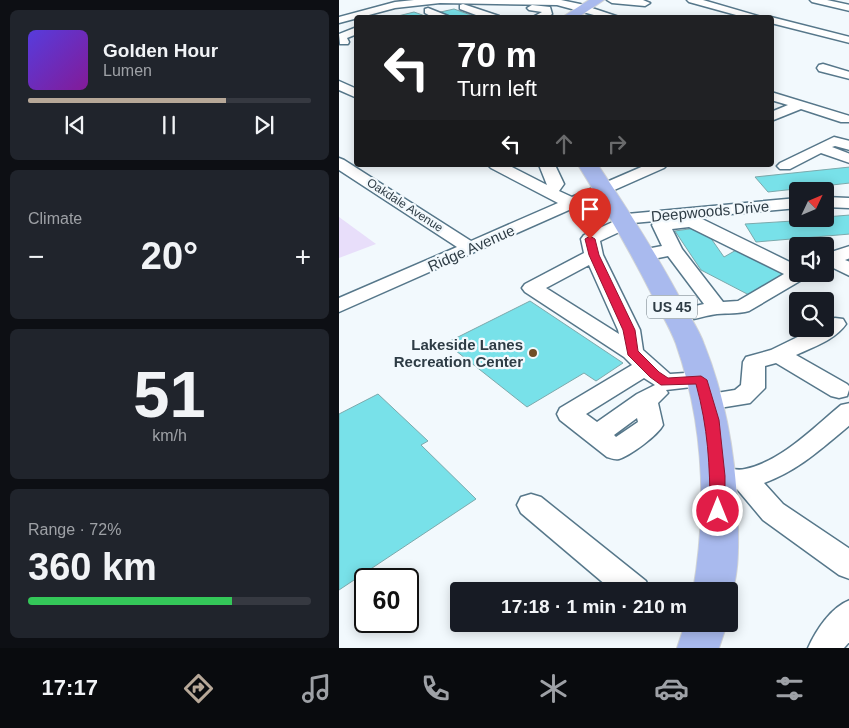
<!DOCTYPE html>
<html lang="en">
<head>
<meta charset="utf-8">
<style>
	:root { --surface:#171b24; --page:#20242c; --text:#f1f3f6; --muted:#9ea1a6; --line:#363941; --accent:#b7a898 }
	body { margin:0; font-family:Arial,sans-serif; background:var(--page); color:var(--text); height:100vh; display:flex; flex-direction:column; font-size:19px; white-space:nowrap }
	* { box-sizing:border-box; margin:0 }
	p { font-size:16px; color:var(--muted) }
	.icon { flex:none; width:28px; height:28px; fill:none; stroke:currentColor; stroke-width:2; stroke-linecap:round; stroke-linejoin:round }
	.map { position:relative; flex:1; overflow:hidden }
	.panel { display:flex; flex-direction:column; gap:10px; padding:10px; background:#0d0f14; width:339px }
	.panel>* { flex:none }
	.guide { position:absolute; left:15px; top:15px; width:420px; height:152px; border-radius:5px; box-shadow:0 2px 12px #0003; background:#202124; color:#fff; overflow:hidden }
	.needle { width:32px; rotate:46deg }
	.controls { position:absolute; left:450px; top:182px; display:grid; gap:10px }
	.controls a { display:grid; place-items:center; width:45px; height:45px; border-radius:5px; background:var(--surface); box-shadow:0 2px 12px #0003; font-size:25px }
	.speed { position:absolute; left:15px; top:568px; display:flex; gap:10px; font-size:25px; font-weight:700; text-align:center }
	.speed>* { display:grid; place-content:center; width:65px; height:65px; border-radius:50%; background:var(--surface); box-shadow:0 2px 12px #0003; line-height:1 }
	.speed .limit { border:2px solid #111; border-radius:8px; background:#fff; color:#111 }
	.pin { position:absolute; display:grid; place-items:center; width:42px; height:42px; color:#fff; margin:-51px -21px; border-radius:50% 50% 50% 0; rotate:-45deg; box-shadow:0 0 5px #0007 }
	.pin .icon { rotate:45deg }
	.me { position:absolute; width:55px; margin:-28px; rotate:0deg; stroke-linejoin:round; filter:drop-shadow(0 0 4px #0008) }
	.turn { display:flex; align-items:center; gap:18px; height:105px; padding:0 20px; font-size:22px }
	.turn .icon { width:65px; height:65px; stroke-width:2.5 }
	.turn b { display:block; font-size:35px; line-height:42px }
	.lanes { display:flex; align-items:center; height:48px; padding:0 20px; background:#0003; justify-content:center; gap:25px; direction:ltr }
	.lanes .off { opacity:.35 }
	.big { font-size:38px; font-weight:700; line-height:1.1 }
	.panel .card { flex:1; display:flex; flex-direction:column; justify-content:center; gap:8px; min-width:0; padding:0 18px; border-radius:8px; background:var(--page) }
	.panel .dial { align-items:center; gap:0 }
	.dial b { font-size:65px; line-height:1 }
	.song { display:flex; align-items:center; gap:15px }
	.cover { width:60px; height:60px; border-radius:8px; background:linear-gradient(135deg,hsl(250 70% 55%),hsl(290 70% 35%)) }
	.played { height:5px; border-radius:2px; background:linear-gradient(90deg,var(--accent) 70%,var(--line) 70%) }
	.keys { display:flex; justify-content:space-around; direction:ltr }
	.heat { display:flex; justify-content:space-between; align-items:center; font-size:28px; direction:ltr }
	.charge { height:8px; border-radius:4px; background:linear-gradient(90deg,#34c759 72%,var(--line) 0) }
	.trip { position:absolute; left:111px; top:582px; width:288px; height:50px; border-radius:5px; background:var(--surface); box-shadow:0 2px 12px #0003; font-weight:700; line-height:50px; text-align:center }
	.menu { display:flex; height:80px; justify-content:space-around; align-items:center; background:#090b0e; color:var(--muted) }
	.menu .icon { width:35px; height:35px }
	.menu .active { color:var(--accent) }
	.menu b { font-size:22px; color:var(--text) }
	main { display:flex; flex:1; min-height:0 }
	.map>svg:first-child { display:block }
	.green { fill:#e8defa }
	.building { fill:#78e1e9; stroke:#7ca9ac }
	.lines { fill:none; stroke-linecap:round; stroke-linejoin:round }
	.minor-casing { stroke:#56778a; stroke-width:3 }
	.major-casing { stroke:#d1d4d6; stroke-width:2 }
	.minor { fill:#fff; fill-rule:evenodd }
	.major { fill:#a9baee; fill-rule:evenodd }
	.route { fill:#e11d48; stroke:#92132f }
	.poi-dot { fill:#704d26; stroke:#f2f9fd; stroke-width:2 }
	.labels { text-anchor:middle; dominant-baseline:central; stroke-width:4.5; stroke-linejoin:round; paint-order:stroke }
	.far-street-label { font-size:12px; fill:#2e3c45; stroke:#f2f9fd }
	.shield { fill:#f2f9fd; stroke:#69757c; stroke-width:1 }
	.shield-label { font-size:14px; font-weight:bold; fill:#2e3c45 }
	.street-label { font-size:15px; fill:#2e3c45; stroke:#f2f9fd }
	.poi-label { font-size:15px; font-weight:bold; fill:#2e3c45; stroke:#f2f9fd; text-anchor:end }
</style>
</head>
<body>
<main>
<section class="panel">
<div class="card">
<div class="song"><i class="cover"></i><div><b>Golden Hour</b><p>Lumen</p></div></div>
<div class="played"></div>
<div class="keys"><svg class="icon" aria-label="previous" viewBox="0 0 24 24"><path d="M18 5L8 12l10 7zM5 5v14"/></svg><svg class="icon" aria-label="pause" viewBox="0 0 24 24"><path d="M8 5v14M16 5v14"/></svg><svg class="icon" aria-label="next" viewBox="0 0 24 24"><path d="M6 5l10 7-10 7zM19 5v14"/></svg></div>
</div>
<div class="card"><p>Climate</p>
<div class="heat"><a>−</a><b class="big">20°</b><a>+</a></div>
</div>
<div class="card dial"><b>51</b><p>km/h</p></div>
<div class="card"><p>Range · 72%</p><b class="big">360 km</b><div class="charge"></div></div>
</section>
<div class="map">
<svg width="511" height="648" viewBox="0 0 511 648">
	<rect width="100%" height="100%" fill="#f2f9fd"/>
	<polygon class="green" points="0,217 37,244 0,258"/>
	<g class="building">
		<polygon points="115,9 140,18 110,18 97,13"/>
		<polygon points="75,12 89,17 51,18"/>
		<polygon points="511,167 511,183 429,192 416,177"/>
		<polygon points="511,215 511,234 417,242 406,224 486,219 486,217"/>
		<polygon points="364,227 385,257 399,249 448,273 412,296 362,270 336,231"/>
		<polygon points="191,301 284,363 257,381 245,373 188,407 107,343"/>
		<polygon points="39,394 89,441 82,445 137,499 0,590 0,414"/>
	</g>
	<g class="lines">
		<g class="minor-casing">
			<g id="minor">
				<polygon points="75,0 222,0 241,4 283,18 266,18 218,5 101,3 56,8 0,23 0,17 56,2"/>
				<polygon points="268,0 304,0 311,3 306,6 273,3"/>
				<polygon points="348,0 364,0 426,18 408,18 350,2"/>
				<polygon points="471,0 488,0 511,5 511,11 473,2"/>
				<polygon points="124,4 160,16 161,18 145,18 121,9 121,5"/>
				<polygon points="193,5 211,7 213,14 208,18 192,18 203,12 190,10 188,8"/>
				<polygon points="89,8 109,16 110,18 95,18 86,13 86,9"/>
				<polygon points="432,17 511,37 511,43 432,23 432,18 430,18"/>
				<polygon points="18,27 18,34 8,38 10,42 9,44 1,44 0,34"/>
				<polygon points="484,64 511,72 511,79 480,71 478,68 480,65"/>
				<polygon points="0,81 18,89 18,98 0,90"/>
				<polygon points="432,92 511,116 511,122 502,122 462,109 432,121 432,112 449,105 432,100"/>
				<polygon points="495,137 511,141 511,150 496,146 493,147 511,154 511,163 482,153 451,169 441,169 438,166 441,163"/>
				<polygon points="0,158 5,160 132,241 219,203 152,168 149,165 169,165 208,185 200,165 216,165 225,184 220,191 233,197 307,165 328,165 325,168 0,312 0,298 118,247 0,170"/>
				<polygon points="486,197 511,198 511,208 486,207"/>
				<path d="M459 198V208L359 217 459 266V274H469L466 278 410 311C399 314 389 313 378 314 362 316 345 324 330 320L327 316 330 312 365 304 329 256 304 261 297 259 295 255 297 251 323 246 313 225 316 221 294 223 291 227 261 241 264 255 301 330 304 350 331 374 362 372 370 375 374 380 370 385 327 390 329 393 319 403 324 425C319 435 291 456 280 459 275 460 272 458 268 457L221 420 218 414 221 408 293 365 285 357 186 292 183 288 186 284 245 253 242 239 245 235 276 221 274 219 277 215ZM350 227 445 274 399 301 384 302 343 249 333 229ZM250 265 279 330 280 334 207 288ZM305 378 316 385 298 394 258 422 247 414ZM298 418 299 422 277 437 275 435Z"/>
				<polygon points="511,246 511,258 506,260 511,262 511,276 486,264 486,254"/>
				<path d="M496 318 504 319 507 324C496 340 474 347 457 355L508 384 511 387 508 396 500 398 492 396 437 363 426 366V388L411 403 368 410 359 408 356 402 359 396 396 390 402 385 404 362 407 357 432 350 475 329H486V321Z"/>
				<path d="M511 403V425C482 449 460 470 425 483L444 504 511 549V579L500 575 424 520 398 489 369 483 365 476 369 469C383 464 394 472 406 469 443 461 474 428 502 405Z"/>
				<polygon points="192,494 202,497 307,581 311,591 274,591 182,513 178,505 182,497"/>
				<path d="M511 600V641L505 648H469C477 630 492 607 511 600Z"/>
			</g>
		</g>
		<g class="major-casing">
			<g id="major">
				<polygon points="250,0 265,0 238,18 222,18"/>
				<path d="M239 165H259C289 210 319 256 344 304 351 317 360 330 365 344 387 399 397 458 399 518 399 543 401 576 390 600V591H354C368 509 365 424 337 344 332 330 324 317 317 303 294 256 267 210 239 165Z"/>
				<polygon points="346,624 388,624 380,648 338,648"/>
			</g>
		</g>
		<use href="#minor" class="minor"/>
		<use href="#major" class="major"/>
	</g>
	<path class="route" d="M251 236 256 239 260 255 296 330 299 351 320 372 329 378 362 376 368 380 380 420 386 476V511L384 515 379 517 373 515 371 511C371 465 369 428 357 384L322 385 311 377 289 355 284 330 250 255 246 239Z"/>
	<circle class="poi-dot" cx="194" cy="353" r="5"/>
	<g class="labels">
		<g class="far-street-label">
			<text transform="translate(66 205) rotate(33)">Oakdale Avenue</text>
		</g>
		<rect class="shield" x="308" y="295.5" width="50" height="23" rx="4"/>
		<g class="shield-label">
			<text x="333" y="307">US 45</text>
		</g>
		<g class="street-label">
			<text transform="translate(371 211) rotate(-5)">Deepwoods Drive</text>
			<text transform="translate(132 248) rotate(-24)">Ridge Avenue</text>
		</g>
		<g class="poi-label">
			<text x="184" y="344">Lakeside Lanes<tspan x="184" dy="17">Recreation Center</tspan></text>
		</g>
	</g>
</svg>
<div class="controls">
<a><svg class="needle" viewBox="-14 -14 28 28"><path d="M0-13l5 13h-10z" fill="#e53935"/><path d="M0 13l5-13h-10z" fill="#9ea1a6"/></svg></a>
<a><svg class="icon" aria-label="sound" viewBox="0 0 24 24"><path d="M4 9h4l5-4v14l-5-4H4zM17 9q2 3 0 6"/></svg></a>
<a><svg class="icon" aria-label="search" viewBox="0 0 24 24"><circle cx="10" cy="10" r="6"/><path d="M15 15l6 6"/></svg></a>
</div>
<div class="speed"><div class="limit">60</div></div>
<div class="pin" style="left:251px;top:239px;background:#d93025"><svg class="icon" aria-label="arrive" viewBox="0 0 24 24"><path d="M6 21V4h12l-3 4 3 4H6"/></svg></div>
<svg class="me" style="left:379px;top:511px" viewBox="-20 -20 40 40"><circle r="17" fill="#e11d48" stroke="#fff" stroke-width="3"/><path d="M0-11L8 9 0 5-8 9z" fill="#fff"/></svg>
<div class="trip">17:18 · 1 min · 210 m</div>
<div class="guide">
<div class="turn"><svg class="icon" aria-label="left" viewBox="0 0 24 24"><path d="M17 20v-9H6M10 6l-5 5 5 5"/></svg><div><b>70 m</b>Turn left</div></div>
<div class="lanes"><svg class="icon" aria-label="left" viewBox="0 0 24 24"><path d="M17 20v-9H6M10 6l-5 5 5 5"/></svg><svg class="icon off" aria-label="ahead" viewBox="0 0 24 24"><path d="M12 20V5M6 11l6-6 6 6"/></svg><svg class="icon off" aria-label="right" viewBox="0 0 24 24"><path d="M7 20v-9h11M14 6l5 5-5 5"/></svg></div>
</div>
</div>
</main>
<nav class="menu">
<b>17:17</b>
<svg class="icon active" aria-label="directions" viewBox="0 0 24 24"><path d="M12 3l9 9-9 9-9-9zM9 14v-3h6M13 9l2 2-2 2"/></svg>
<svg class="icon" aria-label="music" viewBox="0 0 24 24"><path d="M9 18V5l10-2v13"/><circle cx="6" cy="18" r="3"/><circle cx="16" cy="16" r="3"/></svg>
<svg class="icon" aria-label="phone" viewBox="0 0 24 24"><path d="M5 4h4l2 5-3 2q2 4 5 5l2-3 5 2v4C11 20 4 13 5 4z"/></svg>
<svg class="icon" aria-label="climate" viewBox="0 0 24 24"><path d="M12 3v18M4 7l16 10M4 17L20 7"/></svg>
<svg class="icon" aria-label="car" viewBox="0 0 24 24"><path d="M5 17H2v-5l4-1 3-4h7l3 4 3 1v5h-3M9 17h6M6 11h13"/><circle cx="7" cy="17" r="2"/><circle cx="17" cy="17" r="2"/></svg>
<svg class="icon" aria-label="filters" viewBox="0 0 24 24"><path d="M4 7h16M4 17h16"/><circle cx="9" cy="7" r="2"/><circle cx="15" cy="17" r="2"/></svg>
</nav>
</body>
</html>
